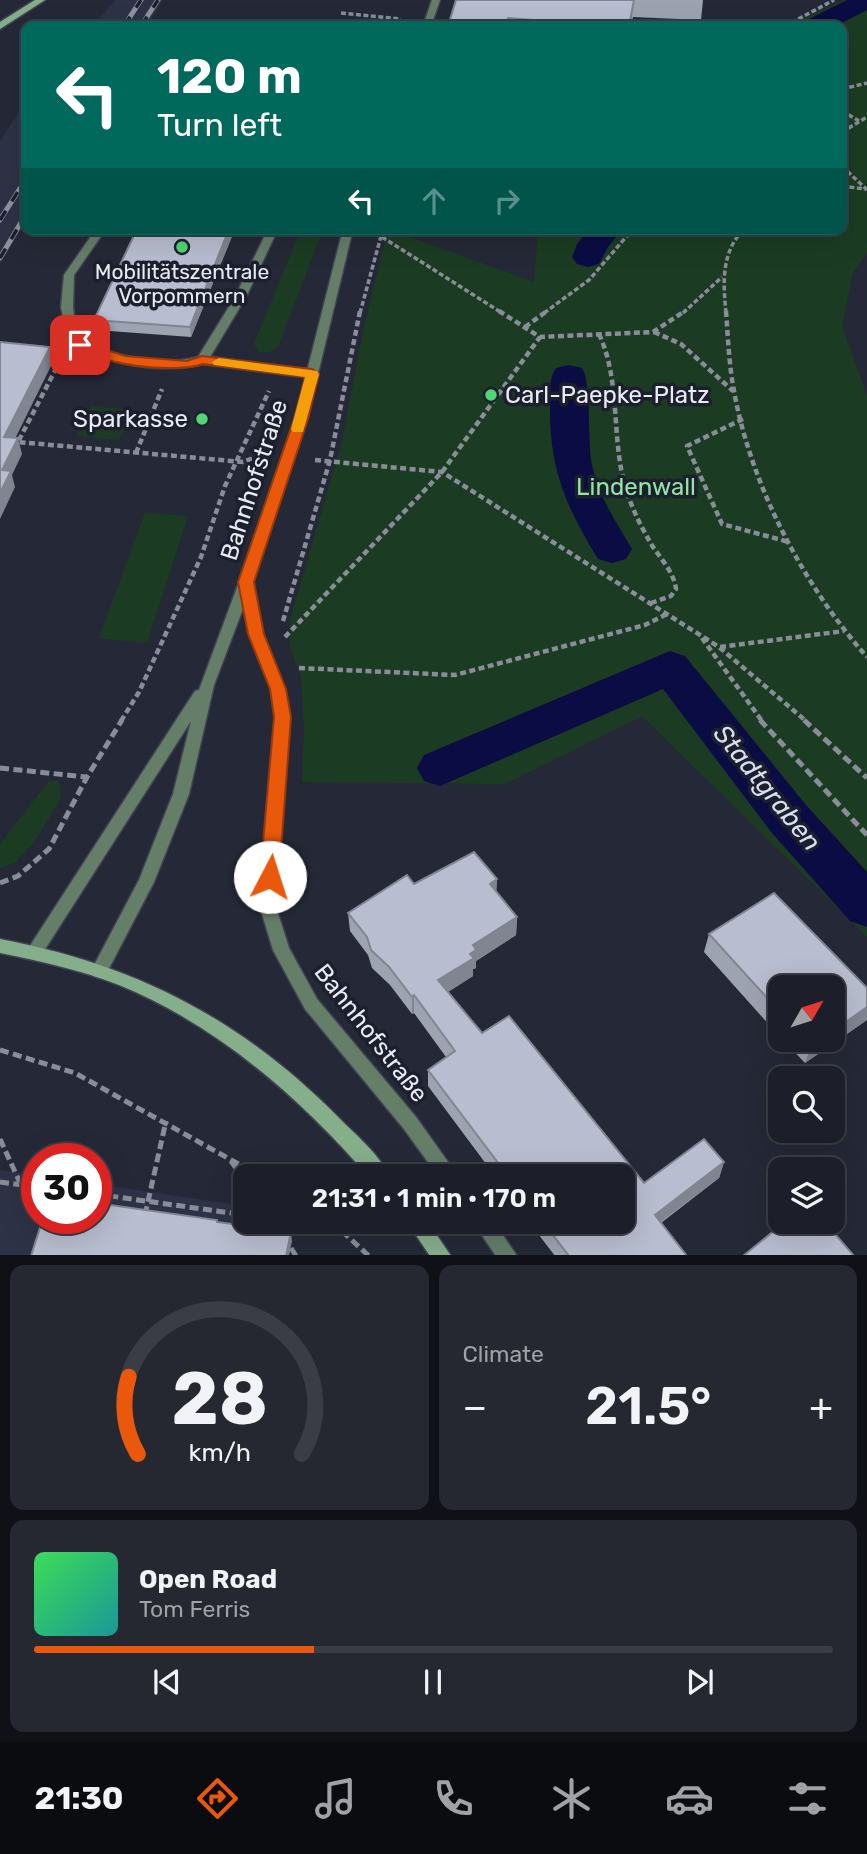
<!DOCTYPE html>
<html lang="en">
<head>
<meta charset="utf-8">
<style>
	:root { --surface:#1c1f29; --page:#252731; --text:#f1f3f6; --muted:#a0a2a8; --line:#3a3d46; --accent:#ea580c }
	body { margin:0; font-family:Rubik,sans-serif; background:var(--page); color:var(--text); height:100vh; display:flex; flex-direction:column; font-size:26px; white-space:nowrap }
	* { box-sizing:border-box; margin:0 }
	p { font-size:23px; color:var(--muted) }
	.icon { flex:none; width:38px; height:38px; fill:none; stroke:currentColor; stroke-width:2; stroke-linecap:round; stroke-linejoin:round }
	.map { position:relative; height:1255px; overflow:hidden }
	.sheet { display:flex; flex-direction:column; gap:10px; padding:10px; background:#0f1117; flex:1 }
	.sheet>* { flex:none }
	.banner { position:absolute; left:21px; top:21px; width:826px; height:214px; border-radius:14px; box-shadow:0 7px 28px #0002,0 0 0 2px var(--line); background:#00695c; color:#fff; overflow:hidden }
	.needle { width:46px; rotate:51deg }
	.buttons { position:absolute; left:768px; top:975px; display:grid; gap:14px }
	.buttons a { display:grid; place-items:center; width:77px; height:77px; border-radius:14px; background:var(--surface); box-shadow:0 7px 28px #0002,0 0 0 2px var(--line); font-size:35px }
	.speed { position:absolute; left:21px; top:1143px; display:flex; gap:14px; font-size:35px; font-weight:700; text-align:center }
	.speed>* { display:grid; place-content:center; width:91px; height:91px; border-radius:50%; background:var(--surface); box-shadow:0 7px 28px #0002,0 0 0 2px var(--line); line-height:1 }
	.speed .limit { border:10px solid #d22; background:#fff; color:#111 }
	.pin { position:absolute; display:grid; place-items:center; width:60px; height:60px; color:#fff; margin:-30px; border-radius:14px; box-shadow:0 4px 10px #0006 }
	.me { position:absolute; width:77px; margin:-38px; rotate:5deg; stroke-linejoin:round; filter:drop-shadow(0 0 5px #0008) }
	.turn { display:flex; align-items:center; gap:24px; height:147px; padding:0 21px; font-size:32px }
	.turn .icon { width:91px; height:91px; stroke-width:2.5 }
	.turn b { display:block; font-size:49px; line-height:60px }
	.lanes { display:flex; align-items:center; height:66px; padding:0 21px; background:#0003; justify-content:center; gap:35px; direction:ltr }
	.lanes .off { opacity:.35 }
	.big { font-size:52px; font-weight:600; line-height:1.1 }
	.sheet .card { flex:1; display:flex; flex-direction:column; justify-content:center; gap:10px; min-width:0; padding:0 24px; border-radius:14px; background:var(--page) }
	.sheet .dial { align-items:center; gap:0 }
	.dial svg { height:182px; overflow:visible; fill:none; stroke:var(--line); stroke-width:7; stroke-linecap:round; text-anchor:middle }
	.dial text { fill:var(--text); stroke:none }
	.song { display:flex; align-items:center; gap:21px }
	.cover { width:84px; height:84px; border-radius:10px; background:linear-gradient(135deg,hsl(130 70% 55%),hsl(180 70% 35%)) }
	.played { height:7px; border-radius:4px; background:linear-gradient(90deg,var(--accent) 35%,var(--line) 35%) }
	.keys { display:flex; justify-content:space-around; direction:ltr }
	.heat { display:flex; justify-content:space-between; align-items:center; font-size:38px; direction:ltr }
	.sheet .tiles { flex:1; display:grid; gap:10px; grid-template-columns:1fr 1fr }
	.card:last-child { grid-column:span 2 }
	.trip { position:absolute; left:233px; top:1164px; width:402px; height:70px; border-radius:14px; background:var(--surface); box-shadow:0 7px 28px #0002,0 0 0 2px var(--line); font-weight:600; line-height:70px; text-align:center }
	.dock { display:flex; height:112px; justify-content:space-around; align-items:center; background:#0b0c10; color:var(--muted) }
	.dock .icon { width:49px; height:49px }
	.dock .on { color:var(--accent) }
	.dock b { font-size:32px; color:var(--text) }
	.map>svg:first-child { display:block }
	.built { fill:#2d3246 }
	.green { fill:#1b3c22 }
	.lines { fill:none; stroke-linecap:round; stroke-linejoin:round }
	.canal { fill:#0b0c43; fill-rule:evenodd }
	.service-casing { stroke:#404452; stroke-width:3 }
	.minor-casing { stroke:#404452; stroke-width:3 }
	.secondary-casing { stroke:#404452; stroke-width:3 }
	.path-far2 { stroke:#8a8d99; stroke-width:3.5; stroke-dasharray:5 2.5; stroke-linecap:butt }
	.path-far1 { stroke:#8a8d99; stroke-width:4.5; stroke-dasharray:6 3.5; stroke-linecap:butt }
	.path { stroke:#8a8d99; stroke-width:5; stroke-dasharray:9 4.5; stroke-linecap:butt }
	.service { fill:#647e68; fill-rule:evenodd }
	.minor { fill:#647e68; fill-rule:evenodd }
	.secondary { fill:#85ae8b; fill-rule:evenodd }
	.rail-casing { stroke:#8f929e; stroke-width:5 }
	.rail { stroke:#1c1f2d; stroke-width:3.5; stroke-dasharray:11; stroke-linecap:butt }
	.wall { fill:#9ea3b2 }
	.shaded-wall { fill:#818491 }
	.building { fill:#b8bdcf; stroke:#818491; stroke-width:2 }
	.route { fill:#ea580c; stroke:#983908; stroke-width:2 }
	.slow { fill:#f59e0b }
	.poi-dot { fill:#51d674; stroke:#1c1f2d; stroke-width:2.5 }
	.labels { text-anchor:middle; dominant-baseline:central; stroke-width:7; stroke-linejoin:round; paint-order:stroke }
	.far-poi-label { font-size:21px; fill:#e9ebf5; stroke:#1c1f2d }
	.poi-label { font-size:24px; fill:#e9ebf5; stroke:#1c1f2d; text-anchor:start }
	.street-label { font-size:24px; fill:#e9ebf5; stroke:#1c1f2d }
	.park-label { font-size:24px; fill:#91e7a1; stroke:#1c1f2d }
	.water-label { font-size:26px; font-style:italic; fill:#d9dff2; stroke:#1c1f2d }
</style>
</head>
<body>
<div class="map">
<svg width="867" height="1256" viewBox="0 0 867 1256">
	<rect width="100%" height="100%" fill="#252937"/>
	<g class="built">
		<polygon points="116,0 163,0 147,26 92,26"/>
		<polygon points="26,102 26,222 0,264 0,141"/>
		<polygon points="0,1170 37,1175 37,1218 96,1218 96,1184 245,1206 245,1222 265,1222 288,1255 0,1256"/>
	</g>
	<g class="green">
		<polygon points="845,0 867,0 867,253 853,273 842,327 867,395 867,937 642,716 505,784 302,782 304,729 301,677 290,647 290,620 341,446 364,327 388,229 534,282 538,229 842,229 842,26 786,26"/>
		<polygon points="301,229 323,229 278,347 269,352 259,352 254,344"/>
		<polygon points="91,406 132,410 119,440 77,436"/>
		<polygon points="145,513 188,516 147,643 99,638"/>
		<polygon points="49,781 59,781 61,798 35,841 16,862 0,868 0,844"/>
	</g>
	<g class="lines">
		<g class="canal">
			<polygon points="847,0 867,0 867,10 836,26 803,26 807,20"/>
			<polygon points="589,229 623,229 608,247 599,264 588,267 577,264 572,257 577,244"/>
			<path d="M569 365 582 368C592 383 587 442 592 465 599 497 616 522 632 549L626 559 612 563 598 559C567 508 550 471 550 410 550 396 548 380 556 368Z"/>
			<polygon points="670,651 685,656 806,805 867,872 867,927 850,921 772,833 663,689 440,786 424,781 417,768 424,755"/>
		</g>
		<g class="service-casing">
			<path id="service" d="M96 229H106L74 275 73 307 77 337C113 357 157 367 198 357L235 297 268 229H278L246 297 210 357 312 370 318 374 312 378 202 364C156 375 108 364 67 341L61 307 64 275Z"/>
		</g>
		<g class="minor-casing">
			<g id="minor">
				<polygon points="432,0 440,0 431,26 423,26"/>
				<polygon points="343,229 353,229 307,419 253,582 263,634 285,689 289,717 275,904 289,948 317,999 416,1117 458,1176 438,1176 404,1129 305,1009 273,950 259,904 275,717 271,689 249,634 244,606 214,685 189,794 154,882 105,976 99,978 93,976 91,971 139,880 173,794 191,721 40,957 34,959 28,957 26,952 195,691 199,690 239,582 295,419"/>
				<polygon points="473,1222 494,1222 517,1256 496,1256"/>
			</g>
		</g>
		<g class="secondary-casing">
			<g id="secondary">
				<polygon points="35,0 45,0 0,29 0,22"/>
				<path d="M0 939C137 965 243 1020 341 1120 357 1136 380 1155 389 1176H368C299 1097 217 1025 119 985 81 970 40 961 0 953Z"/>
				<polygon points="407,1222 428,1222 451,1256 430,1256"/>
			</g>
		</g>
		<g class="path-far2">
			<polyline points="341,13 401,19"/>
			<polyline points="785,26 834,0"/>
			<polyline points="842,89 867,83"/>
			<polyline points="842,111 859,121"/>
			<polyline points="842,132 867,117"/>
			<polyline points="842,166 867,190"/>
			<polyline points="842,186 865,189"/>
			<polyline points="382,237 502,313"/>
			<polyline points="360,313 383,229"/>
			<polyline points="544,313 589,280 633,229"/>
			<polyline points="683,313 722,277"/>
			<path d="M726 313C723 283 721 252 744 229"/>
		</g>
		<g class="path-far1">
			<polyline points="499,311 540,337 653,332 685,311"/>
			<path d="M726 311C728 338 729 365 734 391 751 486 804 586 867 657"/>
			<polyline points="525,327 547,311"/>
			<polyline points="654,332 681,344 733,391"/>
			<path d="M599 334C623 386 609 445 629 498 635 515 644 532 653 547 662 560 674 573 676 589L671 596 651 603"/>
			<polyline points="61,359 18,442 243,462 261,455"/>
			<polyline points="743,419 687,446 722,524 789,542"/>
			<polyline points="136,453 162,389"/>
			<polyline points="315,460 442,472 719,647 806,721"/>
			<polyline points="283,621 330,460 360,311"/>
			<polyline points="285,637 442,472 540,337"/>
			<polyline points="702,638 762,721"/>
			<polyline points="720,647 844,631"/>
			<polyline points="299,668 455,675 645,625 667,614"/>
			<polyline points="121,721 139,692 201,557 225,486 269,391"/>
		</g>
		<g class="path">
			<polyline points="760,720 867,835"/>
			<polyline points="804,720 867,778"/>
			<polyline points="0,768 86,777"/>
			<polyline points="0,883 18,876 49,849 87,777 122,720"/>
			<polyline points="0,1050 75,1073 260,1176"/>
			<polyline points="0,1139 21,1185"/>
			<polyline points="231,1161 245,1181"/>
			<polyline points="0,1182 37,1187"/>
			<polyline points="96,1194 245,1215"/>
			<polyline points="145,1215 166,1121"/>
			<polyline points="273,1222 282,1236"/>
			<polyline points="332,1222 369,1256"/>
			<polyline points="291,1248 296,1256"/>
		</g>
		<use href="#service" class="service"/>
		<use href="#minor" class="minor"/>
		<use href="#secondary" class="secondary"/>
		<g class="rail-casing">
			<g id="rail">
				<polyline points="124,26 141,0"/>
				<polyline points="141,26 158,0"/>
				<polyline points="0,220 26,179"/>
				<polyline points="0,258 26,214"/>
			</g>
		</g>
		<use href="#rail" class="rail"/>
	</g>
	<g class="wall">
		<polygon points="456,0 703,0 701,20 633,17 631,26 448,26"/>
		<polygon points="235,229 191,337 96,330 94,320"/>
		<polygon points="497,879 496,892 517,917 516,935 476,961 476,968 473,969 473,976 448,992 482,1033 644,1183 724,1162 719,1178 661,1223 687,1256 555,1256 529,1222 623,1222 623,1176 495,1176 428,1086 428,1070 446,1057 414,1013 412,1014 390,985 372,968 368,955 350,931 348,913 414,884"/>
		<polygon points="709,934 867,988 867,1020 805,1063 783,1040 833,1040 780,987 780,1037 704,952"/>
	</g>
	<g class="shaded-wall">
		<polygon points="634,0 631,26 629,26"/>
		<polygon points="229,229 235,229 191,337 190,327"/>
		<polygon points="50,347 53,362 8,453 4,437"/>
		<polygon points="18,438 22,454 12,475 15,487 0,519 0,493 2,470"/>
		<polygon points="497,879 496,898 490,884"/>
		<polygon points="517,917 516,935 476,961 476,968 473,969 473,976 438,998 438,980 470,954 473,945"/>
		<polygon points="414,995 414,1013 412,1014 412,997"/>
		<polygon points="867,1007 867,1020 805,1063 811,1046 821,1040 833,1040 833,1031"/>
		<polygon points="724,1162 719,1178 650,1230 655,1215"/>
		<polygon points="838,1220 831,1236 829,1227"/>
		<polygon points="291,1232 292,1241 289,1256 286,1256"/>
	</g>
	<g class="building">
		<polygon points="456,0 634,0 629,26 611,26 508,18 505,26 448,26"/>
		<polygon points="137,229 229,229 190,327 94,320"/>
		<polygon points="0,342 50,347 4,437 18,438 2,470 11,471 0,493"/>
		<polygon points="474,852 497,879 490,884 517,917 473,945 476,950 470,954 474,958 438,980 482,1033 509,1016 644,1183 704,1139 724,1162 655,1215 687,1256 569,1256 543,1222 623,1222 623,1176 508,1176 428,1070 455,1051 414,995 412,997 389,967 371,950 367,937 348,913 407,875 414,884"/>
		<polygon points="774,893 867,988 867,1007 833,1031 833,987 780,987 780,1012 709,934"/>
		<polygon points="806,1040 821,1040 811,1046"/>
		<polygon points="96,1203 217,1220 217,1222 291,1232 286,1256 31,1256 43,1218 96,1218"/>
		<polygon points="833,1214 838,1220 829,1227 854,1256 743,1256 785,1222 833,1222"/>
	</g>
	<path class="route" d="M80 341 125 356 187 361 202 356 312 369 319 374 308 419 254 582 264 634 286 689 291 717 279 877 276 883 270 885 263 883 260 877 274 717 270 689 248 634 238 582 294 419 305 377 203 364C176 374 95 365 74 345Z"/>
	<polygon class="slow" points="219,358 317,371 319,374 303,432 293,432 291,429 305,377 214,365 212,362"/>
	<g class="poi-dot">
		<circle cx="182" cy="247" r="7"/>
		<circle cx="491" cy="395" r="7"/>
		<circle cx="202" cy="419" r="7"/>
	</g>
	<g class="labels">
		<g class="far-poi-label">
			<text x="182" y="271">Mobilitätszentrale<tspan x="182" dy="24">Vorpommern</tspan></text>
		</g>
		<g class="poi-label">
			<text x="505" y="395">Carl-Paepke-Platz</text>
			<text x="188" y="419" text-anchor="end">Sparkasse</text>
		</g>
		<g class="street-label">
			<text transform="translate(254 480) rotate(-72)">Bahnhofstraße</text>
			<text transform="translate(371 1033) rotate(52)">Bahnhofstraße</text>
		</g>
		<g class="park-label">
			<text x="636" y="487">Lindenwall</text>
		</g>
		<g class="water-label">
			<text transform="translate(767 788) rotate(51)">Stadtgraben</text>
		</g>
	</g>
</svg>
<div class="buttons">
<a><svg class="needle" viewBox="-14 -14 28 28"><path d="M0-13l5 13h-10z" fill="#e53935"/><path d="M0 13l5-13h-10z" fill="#a0a2a8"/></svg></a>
<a><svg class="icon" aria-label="search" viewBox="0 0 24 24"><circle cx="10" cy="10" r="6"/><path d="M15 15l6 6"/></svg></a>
<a><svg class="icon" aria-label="layers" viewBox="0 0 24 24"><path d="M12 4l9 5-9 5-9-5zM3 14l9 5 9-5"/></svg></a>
</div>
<div class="speed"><div class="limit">30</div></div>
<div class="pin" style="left:80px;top:345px;background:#d93025"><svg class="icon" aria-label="arrive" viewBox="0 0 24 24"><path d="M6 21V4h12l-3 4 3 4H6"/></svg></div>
<svg class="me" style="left:270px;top:877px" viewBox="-20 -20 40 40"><circle r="19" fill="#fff"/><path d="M0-13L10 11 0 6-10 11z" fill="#ea580c"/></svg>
<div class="trip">21:31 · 1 min · 170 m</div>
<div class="banner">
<div class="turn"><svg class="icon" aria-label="left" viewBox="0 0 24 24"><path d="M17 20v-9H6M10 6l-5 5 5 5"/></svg><div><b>120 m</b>Turn left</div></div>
<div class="lanes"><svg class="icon" aria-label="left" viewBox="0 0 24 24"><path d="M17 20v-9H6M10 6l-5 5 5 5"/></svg><svg class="icon off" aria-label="ahead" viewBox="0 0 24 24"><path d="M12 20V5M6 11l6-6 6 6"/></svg><svg class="icon off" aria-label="right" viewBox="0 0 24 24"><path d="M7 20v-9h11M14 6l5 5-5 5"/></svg></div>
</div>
</div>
<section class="sheet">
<div class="tiles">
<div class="card dial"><svg viewBox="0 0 100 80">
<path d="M14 69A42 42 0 1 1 86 69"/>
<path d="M14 69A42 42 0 0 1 10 35" stroke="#ea580c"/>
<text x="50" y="56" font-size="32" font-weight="700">28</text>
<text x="50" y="72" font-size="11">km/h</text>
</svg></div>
<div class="card"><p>Climate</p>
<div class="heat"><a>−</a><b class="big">21.5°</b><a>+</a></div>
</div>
<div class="card">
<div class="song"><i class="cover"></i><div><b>Open Road</b><p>Tom Ferris</p></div></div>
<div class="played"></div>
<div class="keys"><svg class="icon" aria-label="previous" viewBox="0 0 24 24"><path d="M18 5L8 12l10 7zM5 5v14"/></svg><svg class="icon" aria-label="pause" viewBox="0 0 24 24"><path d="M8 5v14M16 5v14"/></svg><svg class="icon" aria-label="next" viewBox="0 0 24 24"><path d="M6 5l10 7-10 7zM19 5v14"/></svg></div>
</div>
</div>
</section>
<nav class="dock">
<b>21:30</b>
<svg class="icon on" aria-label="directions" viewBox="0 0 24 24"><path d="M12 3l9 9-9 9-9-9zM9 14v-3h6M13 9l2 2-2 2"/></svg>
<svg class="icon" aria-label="music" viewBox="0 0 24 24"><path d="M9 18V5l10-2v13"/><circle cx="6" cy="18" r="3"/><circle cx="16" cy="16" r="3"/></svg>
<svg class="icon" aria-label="phone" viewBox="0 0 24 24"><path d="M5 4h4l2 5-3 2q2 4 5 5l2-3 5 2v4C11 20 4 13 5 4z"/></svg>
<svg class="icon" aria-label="climate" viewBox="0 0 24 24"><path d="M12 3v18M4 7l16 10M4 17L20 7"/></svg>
<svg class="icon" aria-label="car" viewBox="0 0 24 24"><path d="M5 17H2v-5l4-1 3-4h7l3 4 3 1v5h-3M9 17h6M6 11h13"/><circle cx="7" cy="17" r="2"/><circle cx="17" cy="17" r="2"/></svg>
<svg class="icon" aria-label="filters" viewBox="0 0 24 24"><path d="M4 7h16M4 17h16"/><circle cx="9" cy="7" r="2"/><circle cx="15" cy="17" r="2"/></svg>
</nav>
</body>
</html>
